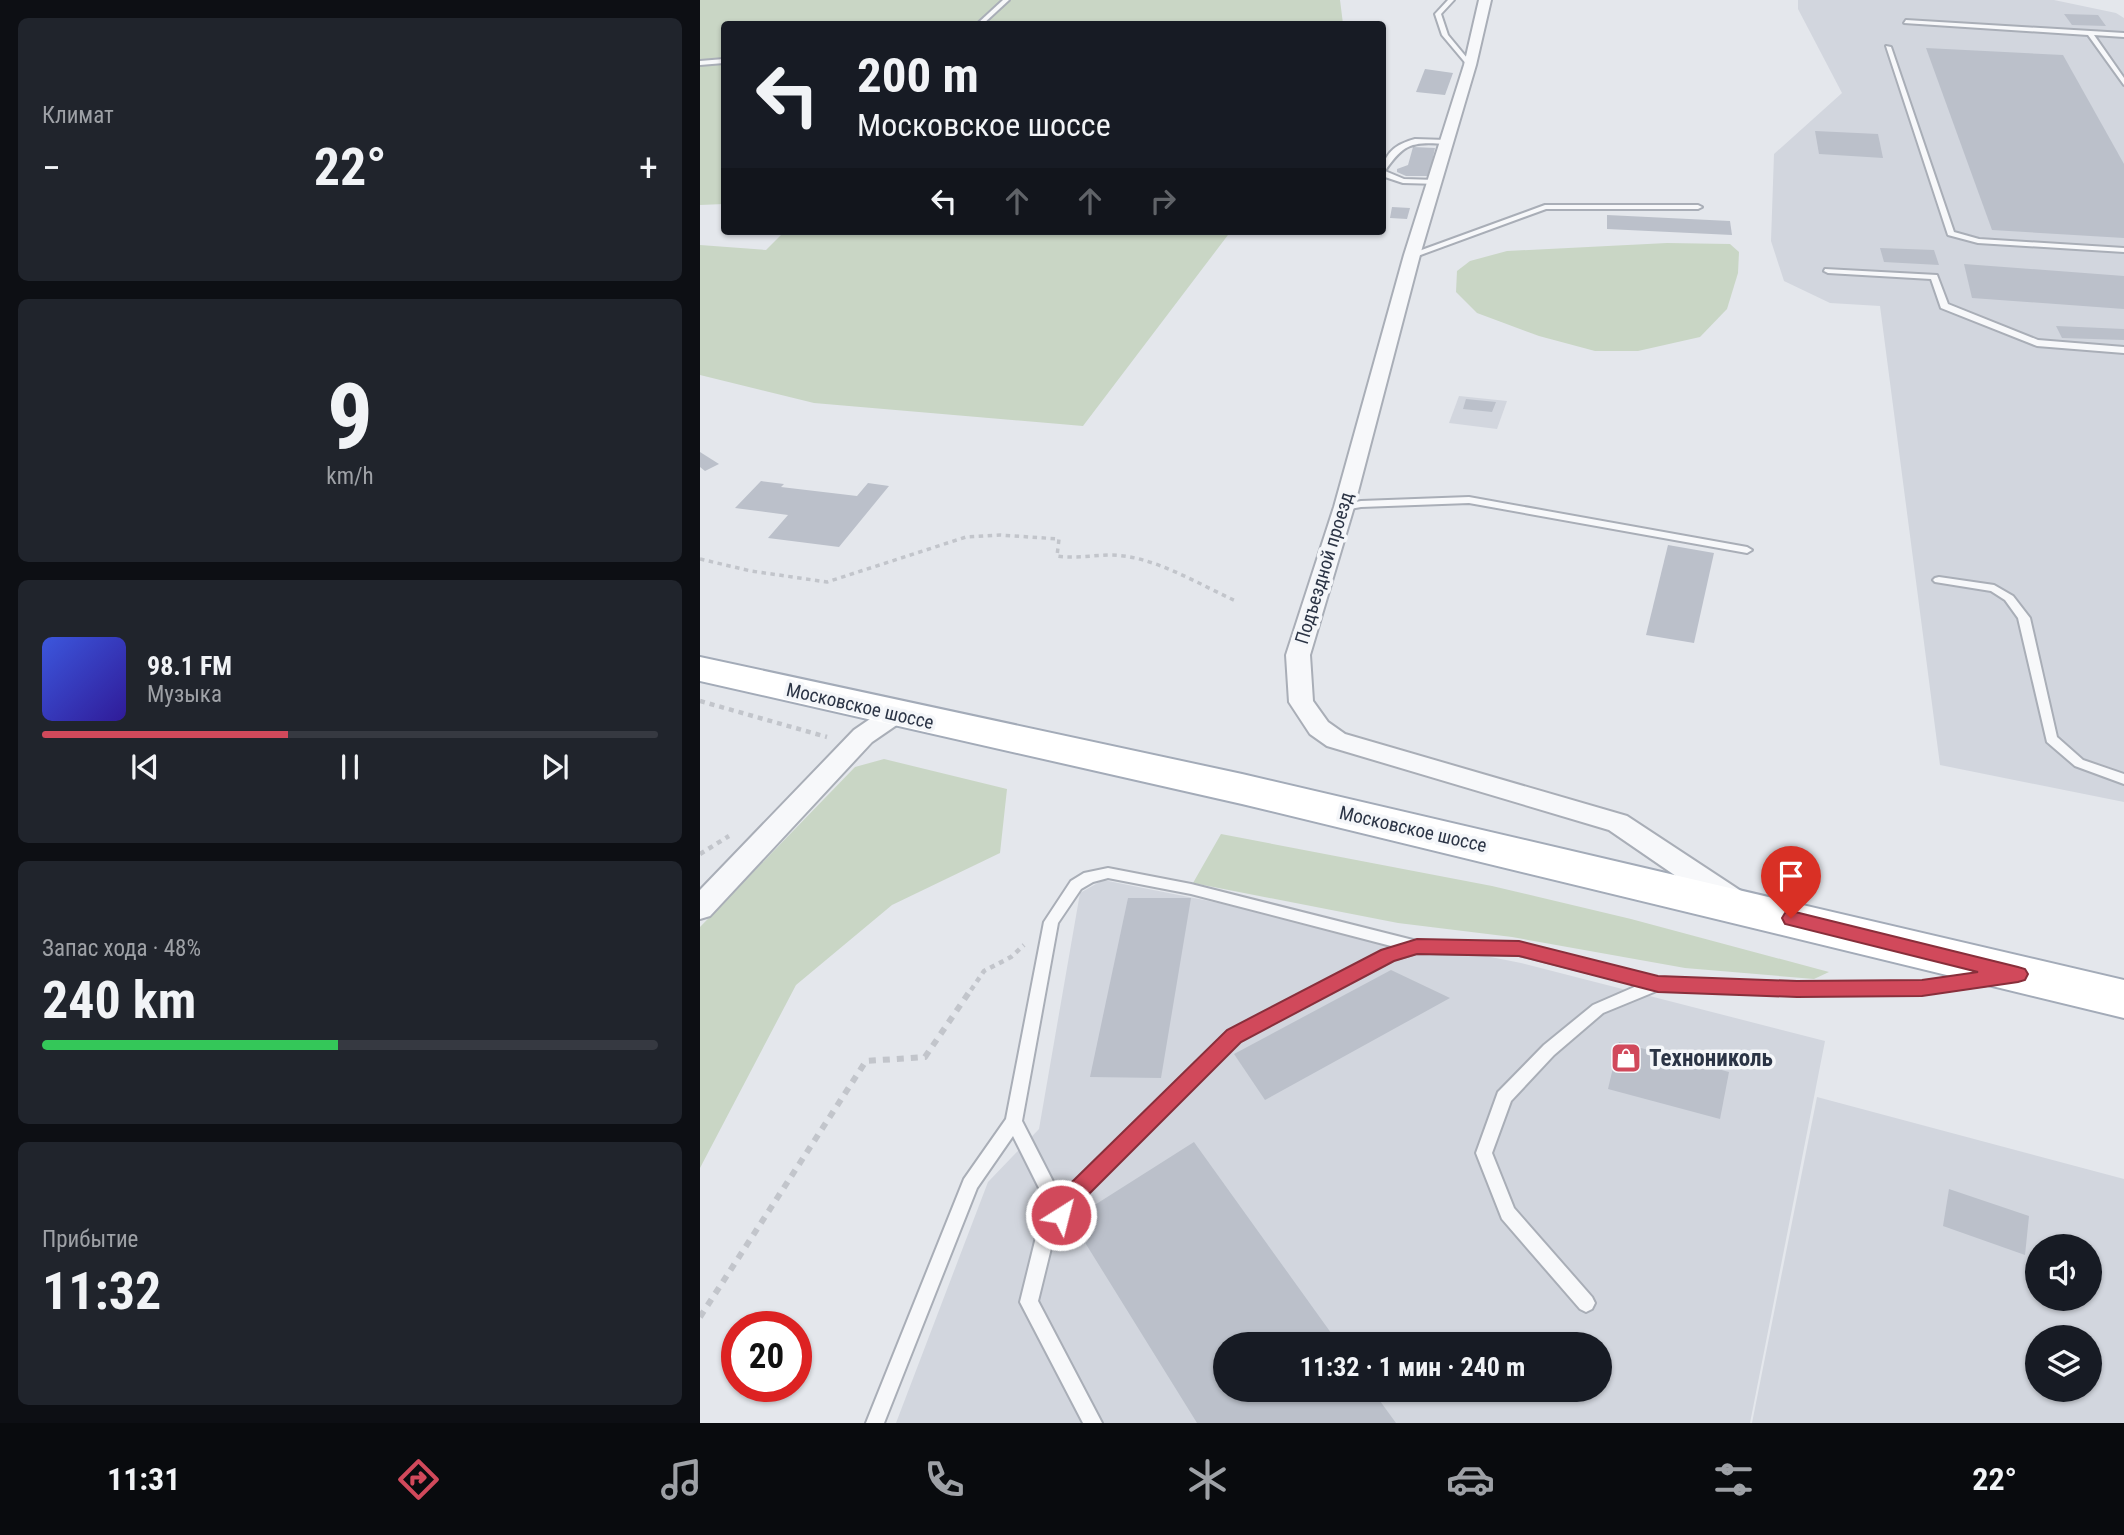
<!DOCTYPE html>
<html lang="ru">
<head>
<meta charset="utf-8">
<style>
	:root { --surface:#171b24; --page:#20242c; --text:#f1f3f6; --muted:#9ea1a6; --line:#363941; --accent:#d1495b }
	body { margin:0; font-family:"Roboto Condensed",sans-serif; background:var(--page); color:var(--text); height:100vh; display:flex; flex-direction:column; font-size:26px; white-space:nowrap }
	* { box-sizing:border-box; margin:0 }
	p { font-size:23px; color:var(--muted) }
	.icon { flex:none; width:38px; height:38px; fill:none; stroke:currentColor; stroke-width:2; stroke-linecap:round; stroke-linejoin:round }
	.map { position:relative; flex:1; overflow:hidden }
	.details { display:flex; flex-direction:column; gap:18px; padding:18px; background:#0d0f14; width:700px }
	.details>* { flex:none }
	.hud { position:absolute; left:21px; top:21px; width:665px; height:214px; border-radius:7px; box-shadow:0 2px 5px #0004; background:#171b24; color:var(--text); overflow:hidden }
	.tools { position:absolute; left:1325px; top:1234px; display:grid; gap:14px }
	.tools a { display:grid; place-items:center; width:77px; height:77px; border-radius:50%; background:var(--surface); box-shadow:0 2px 5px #0004; font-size:35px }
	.speed { position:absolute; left:21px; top:1311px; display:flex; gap:14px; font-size:35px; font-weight:700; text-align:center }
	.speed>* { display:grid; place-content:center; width:91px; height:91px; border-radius:50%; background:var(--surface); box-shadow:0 2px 5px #0004; line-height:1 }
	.speed .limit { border:10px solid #d22; background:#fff; color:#111 }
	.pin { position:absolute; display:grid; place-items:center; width:60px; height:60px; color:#fff; margin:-72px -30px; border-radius:50% 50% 50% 0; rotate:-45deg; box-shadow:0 0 7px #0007 }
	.pin .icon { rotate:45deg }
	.me { position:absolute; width:77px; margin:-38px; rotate:36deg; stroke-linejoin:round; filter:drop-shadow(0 0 5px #0008) }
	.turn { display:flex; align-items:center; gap:24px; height:147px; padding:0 21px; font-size:32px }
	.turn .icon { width:91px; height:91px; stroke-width:2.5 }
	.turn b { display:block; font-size:49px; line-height:60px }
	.lanes { display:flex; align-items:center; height:66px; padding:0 21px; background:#0003; justify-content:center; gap:35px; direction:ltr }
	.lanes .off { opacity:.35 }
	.big { font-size:52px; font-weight:700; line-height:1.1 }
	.details .card { flex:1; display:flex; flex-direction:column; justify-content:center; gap:10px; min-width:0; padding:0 24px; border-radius:10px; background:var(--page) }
	.details .dial { align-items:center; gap:0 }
	.dial b { font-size:91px; line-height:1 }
	.song { display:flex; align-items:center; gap:21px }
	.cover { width:84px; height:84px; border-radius:10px; background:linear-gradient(135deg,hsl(230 70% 55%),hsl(250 70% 35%)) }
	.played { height:7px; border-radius:4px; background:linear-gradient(90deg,var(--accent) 40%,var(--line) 40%) }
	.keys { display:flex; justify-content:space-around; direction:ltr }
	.heat { display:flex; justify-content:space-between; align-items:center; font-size:38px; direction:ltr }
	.charge { height:10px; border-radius:5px; background:linear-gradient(90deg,#34c759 48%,var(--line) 0) }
	.trip { position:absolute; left:513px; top:1332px; width:399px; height:70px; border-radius:35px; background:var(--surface); box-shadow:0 2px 5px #0004; font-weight:700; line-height:70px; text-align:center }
	.tab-bar { display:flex; height:112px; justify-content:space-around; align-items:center; background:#090b0e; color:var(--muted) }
	.tab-bar .icon { width:49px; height:49px }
	.tab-bar .selected { color:var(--accent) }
	.tab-bar b { font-size:32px; color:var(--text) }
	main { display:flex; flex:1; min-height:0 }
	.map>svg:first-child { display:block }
	.built { fill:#d2d6de; fill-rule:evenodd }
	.green { fill:#c9d6c5 }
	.building { fill:#bbc0ca }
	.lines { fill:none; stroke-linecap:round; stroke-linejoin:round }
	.lane-casing { stroke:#a9aeb7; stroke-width:4 }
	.street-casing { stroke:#a9aeb7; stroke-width:4 }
	.primary-casing { stroke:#a3abb8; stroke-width:4 }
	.path-far2 { stroke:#c2c5cb; stroke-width:3.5; stroke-dasharray:4.5 4.5; stroke-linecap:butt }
	.path-far1 { stroke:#c2c5cb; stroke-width:4.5; stroke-dasharray:5 5; stroke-linecap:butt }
	.path { stroke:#c2c5cb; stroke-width:6; stroke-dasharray:7 7; stroke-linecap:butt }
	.lane { fill:#f7f8fa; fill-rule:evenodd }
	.street { fill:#f7f8fa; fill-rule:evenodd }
	.primary { fill:#fff; fill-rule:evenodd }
	.route { fill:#d1495b; stroke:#882f3b; stroke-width:2 }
	.labels { text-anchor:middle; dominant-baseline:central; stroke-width:7; stroke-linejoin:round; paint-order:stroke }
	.street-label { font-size:19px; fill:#2b3445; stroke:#f4f6f9 }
	.near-poi-label { font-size:23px; font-weight:bold; fill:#2b3445; stroke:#f4f6f9; text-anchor:start }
</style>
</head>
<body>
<main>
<section class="details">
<div class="card"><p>Климат</p>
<div class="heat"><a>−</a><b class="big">22°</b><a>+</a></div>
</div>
<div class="card dial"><b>9</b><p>km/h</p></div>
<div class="card">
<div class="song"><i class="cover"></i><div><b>98.1 FM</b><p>Музыка</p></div></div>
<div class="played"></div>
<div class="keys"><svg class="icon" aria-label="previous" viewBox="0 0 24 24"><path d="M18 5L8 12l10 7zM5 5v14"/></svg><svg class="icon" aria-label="pause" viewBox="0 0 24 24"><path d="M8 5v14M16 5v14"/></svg><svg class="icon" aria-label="next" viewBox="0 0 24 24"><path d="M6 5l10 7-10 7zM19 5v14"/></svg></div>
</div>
<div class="card"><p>Запас хода · 48%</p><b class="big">240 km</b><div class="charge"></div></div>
<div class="card"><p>Прибытие</p><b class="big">11:32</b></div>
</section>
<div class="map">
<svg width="1424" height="1423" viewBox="0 0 1424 1423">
	<rect width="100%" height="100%" fill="#e4e7ec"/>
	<g class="built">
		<polygon points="1098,0 1354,0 1416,13 1424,18 1424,802 1240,765 1180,306 1130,303 1084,281 1071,241 1074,154 1142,93 1098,9"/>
		<polygon points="759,396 807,401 797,429 749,423"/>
		<path d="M403 880 821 963 1125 1041 1050 1423H196L288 1182 339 1129 380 893ZM525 1344H900V1390H525Z"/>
		<path d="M1117 1097 1424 1179V1423H1052ZM1337 1246H1390V1298H1337ZM1337 1337H1390V1390H1337Z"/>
	</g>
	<g class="green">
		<polygon points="0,0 640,0 643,24 24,24 24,204 0,205"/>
		<polygon points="85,231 531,231 383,426 114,403 0,375 0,245 66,250"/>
		<polygon points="967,243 1030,244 1039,252 1038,273 1027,309 1000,337 938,351 895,351 839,336 777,313 756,292 757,271 770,261 807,251"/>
		<polygon points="184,759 307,789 300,853 192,905 96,985 0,1168 0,927 155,767"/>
		<polygon points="521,834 792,886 931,919 1129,972 1114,979 985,968 812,937 698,923 493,883"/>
	</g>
	<g class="building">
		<polygon points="1364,14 1398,15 1406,26 1372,25"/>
		<polygon points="1226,48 1363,55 1424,164 1424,238 1292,230"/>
		<polygon points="725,69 753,73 745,95 716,92"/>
		<polygon points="1115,131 1178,134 1183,158 1119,154"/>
		<polygon points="713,147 735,148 729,176 706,176 697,172 697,169 708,165"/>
		<polygon points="692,207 710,208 707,219 690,218"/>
		<polygon points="907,215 1030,221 1032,235 907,229"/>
		<polygon points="1180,248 1234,250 1239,265 1184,262"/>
		<polygon points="1264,264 1424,276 1424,309 1272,298"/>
		<polygon points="1356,326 1424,329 1424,340 1362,338"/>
		<polygon points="766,399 796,402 792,412 763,409"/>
		<polygon points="0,452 19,464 5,471 0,467"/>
		<polygon points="61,481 84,484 81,487 157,496 168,483 189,486 139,547 68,538 88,515 35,508"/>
		<polygon points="968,545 1014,553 994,643 946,635"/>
		<polygon points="428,898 491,898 461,1078 390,1077"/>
		<polygon points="691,970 750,998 565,1100 534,1054"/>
		<polygon points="919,1042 1029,1072 1020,1119 908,1089"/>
		<polygon points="494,1142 639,1344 525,1344 525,1390 672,1390 696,1423 497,1423 371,1220"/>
		<polygon points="1249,1189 1329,1216 1325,1255 1243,1226"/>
	</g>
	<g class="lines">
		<g class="lane-casing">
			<g id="lane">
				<polygon points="303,0 309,0 283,24 277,24"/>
				<polygon points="748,0 754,0 741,14 748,35 772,64 772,66 768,66 742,35 735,14"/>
				<polygon points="1206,20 1424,33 1424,37 1394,35 1424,78 1424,85 1388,35 1204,23"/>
				<polygon points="1186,46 1191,47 1254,232 1279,239 1424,248 1424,252 1278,243 1248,235"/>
				<polygon points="24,59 24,63 0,65 0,61"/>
				<path d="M715 139 746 140 749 142 746 144C712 142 704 143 685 171L704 179 736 180 740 182 739 184 703 183 682 176C682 155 695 144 715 139Z"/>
				<polygon points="845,205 998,205 1002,207 998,209 846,209 715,257 708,255"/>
				<polygon points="1125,269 1237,275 1248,304 1338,340 1424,347 1424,353 1337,346 1241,308 1231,279 1128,273 1124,271"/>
				<polygon points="769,497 1047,547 1052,550 1047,553 769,503 661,507 644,510 639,507 640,505 661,501"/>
				<polygon points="1239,577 1294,585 1313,596 1330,618 1357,737 1383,760 1424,774 1424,784 1375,766 1347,742 1318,618 1305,600 1291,591 1235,582 1233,580 1235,578"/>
				<path d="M408 868 491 884 717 941 819 943 958 978 1097 983 1222 982 1287 973 1292 975 1294 979 1292 983 1287 985 1222 994 1097 995 959 990 903 1013 854 1055 811 1101 792 1153 814 1208 892 1297 895 1303 892 1309 886 1312 880 1309 802 1219 776 1153 798 1092 844 1045 893 1005 939 985 819 955 717 953 692 960 539 1041 385 1194 353 1240 338 1301 402 1423H383L320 1302 336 1237 352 1214 313 1136 277 1188 184 1423H166L264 1179 306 1119 344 922 371 881 384 873ZM408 878 491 894 695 947 683 951 529 1031 373 1184 362 1199 322 1121 358 923 381 889 393 882Z"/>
			</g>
		</g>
		<g class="street-casing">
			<g id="street">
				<polygon points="779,0 791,0 776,65 720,255 654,507 610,655 613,701 628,722 645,734 927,816 1044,893 1048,901 1044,909 1034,912 1024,909 909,830 627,746 610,734 589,702 586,655 634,507 704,255 764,65"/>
				<polygon points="195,706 204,708 207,714 204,720 172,742 10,916 0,919 0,890 154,730 186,708"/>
			</g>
		</g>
		<g class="primary-casing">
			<polygon id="primary" points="0,657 542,774 1424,980 1424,1018 542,804 0,681"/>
		</g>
		<path class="path-far2" d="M0 559 51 571 127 582 266 537 300 535 359 539 357 556C376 559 393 555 412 555 454 556 498 584 536 601"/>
		<g class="path-far1">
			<polyline points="0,701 127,737"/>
			<polyline points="0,854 29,836"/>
			<polyline points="271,990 284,971 311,957 324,945"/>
		</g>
		<polyline class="path" points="0,1317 166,1061 225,1057 272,988"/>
		<use href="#lane" class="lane"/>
		<use href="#street" class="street"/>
		<use href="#primary" class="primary"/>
	</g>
	<polygon class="route" points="1091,911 1318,967 1325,969 1328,974 1325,980 1318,982 1222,996 1097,997 958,992 819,956 717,954 694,961 541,1042 387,1196 369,1222 361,1225 353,1222 350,1215 372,1182 527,1030 681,950 717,939 819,941 958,976 1097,981 1222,980 1278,972 1085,924 1082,918 1085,913"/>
	<defs>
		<g id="shop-square" transform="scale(1.575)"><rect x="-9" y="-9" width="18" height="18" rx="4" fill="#d1495b" stroke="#f4f6f9"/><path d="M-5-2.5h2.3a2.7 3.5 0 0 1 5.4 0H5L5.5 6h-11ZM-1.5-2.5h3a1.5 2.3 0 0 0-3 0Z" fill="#fff"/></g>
	</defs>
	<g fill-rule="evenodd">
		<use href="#shop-square" x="926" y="1058"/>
	</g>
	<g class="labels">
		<g class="street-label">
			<text transform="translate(624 568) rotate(-73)">Подъездной проезд</text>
			<text transform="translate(160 706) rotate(13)">Московское шоссе</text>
			<text transform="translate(713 829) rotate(13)">Московское шоссе</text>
		</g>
		<g class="near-poi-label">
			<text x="949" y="1058">Технониколь</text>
		</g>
	</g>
</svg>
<div class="tools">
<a><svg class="icon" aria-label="sound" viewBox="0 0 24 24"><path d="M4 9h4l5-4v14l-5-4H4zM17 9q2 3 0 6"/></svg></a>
<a><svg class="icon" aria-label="layers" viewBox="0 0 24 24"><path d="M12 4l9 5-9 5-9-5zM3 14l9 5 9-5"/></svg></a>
</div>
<div class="speed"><div class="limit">20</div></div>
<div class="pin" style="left:1091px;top:918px;background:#d93025"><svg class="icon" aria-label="arrive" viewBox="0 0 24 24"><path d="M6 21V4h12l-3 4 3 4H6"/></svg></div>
<svg class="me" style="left:361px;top:1215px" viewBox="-20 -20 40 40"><circle r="17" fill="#d1495b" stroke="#fff" stroke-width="3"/><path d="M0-11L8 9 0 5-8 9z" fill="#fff"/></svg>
<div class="trip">11:32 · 1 мин · 240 m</div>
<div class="hud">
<div class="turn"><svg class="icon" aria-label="left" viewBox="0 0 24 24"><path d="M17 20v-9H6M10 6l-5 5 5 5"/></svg><div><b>200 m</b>Московское шоссе</div></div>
<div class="lanes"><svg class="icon" aria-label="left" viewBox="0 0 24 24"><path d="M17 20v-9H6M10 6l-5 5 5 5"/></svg><svg class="icon off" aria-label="ahead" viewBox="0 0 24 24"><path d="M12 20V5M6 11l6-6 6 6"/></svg><svg class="icon off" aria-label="ahead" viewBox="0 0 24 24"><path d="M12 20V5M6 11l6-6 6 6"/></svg><svg class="icon off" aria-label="right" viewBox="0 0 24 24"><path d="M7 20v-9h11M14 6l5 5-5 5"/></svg></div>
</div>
</div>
</main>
<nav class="tab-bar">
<b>11:31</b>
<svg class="icon selected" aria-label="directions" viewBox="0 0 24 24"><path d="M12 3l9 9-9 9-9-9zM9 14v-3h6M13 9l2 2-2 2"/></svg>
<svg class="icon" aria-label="music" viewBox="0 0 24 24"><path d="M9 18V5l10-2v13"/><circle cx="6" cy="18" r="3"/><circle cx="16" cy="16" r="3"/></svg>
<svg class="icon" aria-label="phone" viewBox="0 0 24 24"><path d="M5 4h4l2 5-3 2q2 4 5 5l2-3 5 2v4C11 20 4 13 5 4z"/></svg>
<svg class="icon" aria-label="climate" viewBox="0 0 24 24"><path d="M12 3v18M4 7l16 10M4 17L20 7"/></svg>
<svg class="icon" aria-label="car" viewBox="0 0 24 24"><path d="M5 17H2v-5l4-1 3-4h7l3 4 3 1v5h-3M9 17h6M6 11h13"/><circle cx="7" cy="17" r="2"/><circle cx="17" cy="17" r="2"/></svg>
<svg class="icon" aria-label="filters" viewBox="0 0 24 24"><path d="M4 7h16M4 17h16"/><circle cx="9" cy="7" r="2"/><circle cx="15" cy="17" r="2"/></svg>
<b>22°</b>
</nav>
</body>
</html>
